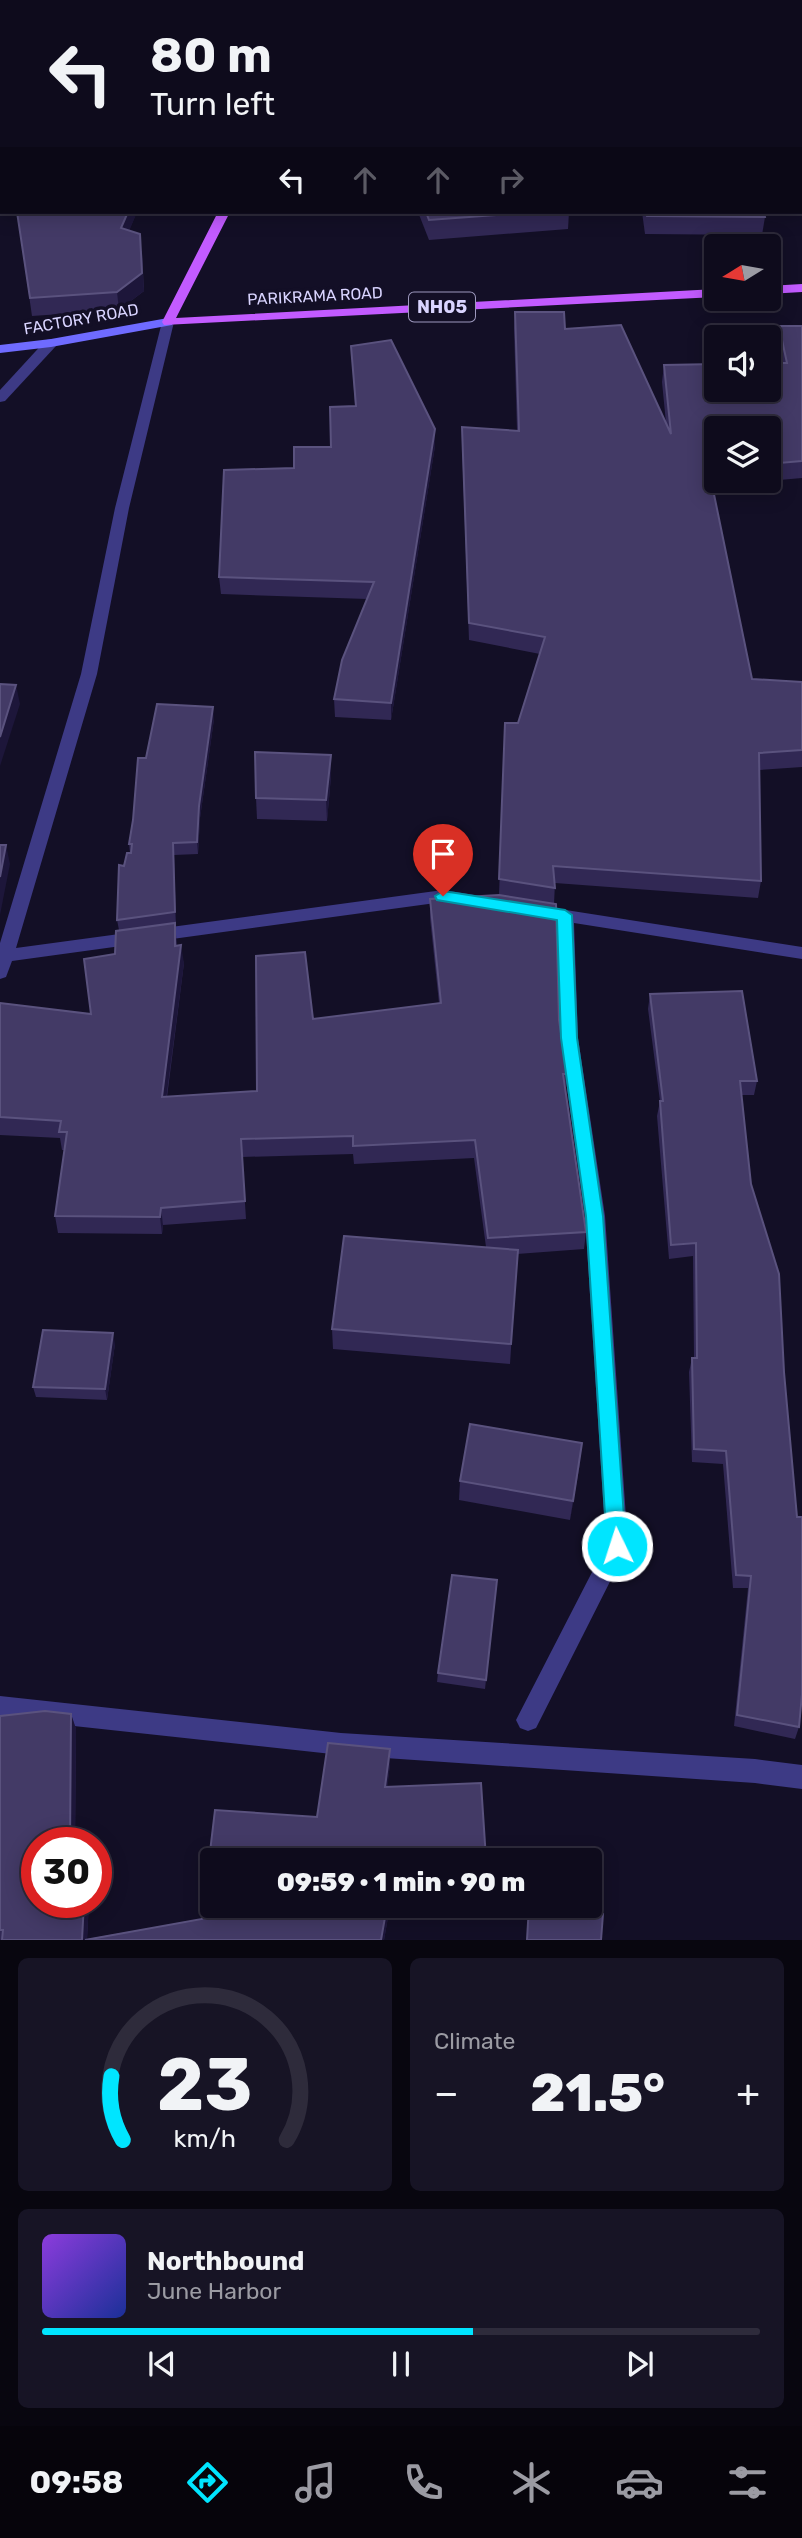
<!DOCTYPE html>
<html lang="en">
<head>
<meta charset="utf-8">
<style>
	:root { --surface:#0e0b1c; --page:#171425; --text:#f1f3f6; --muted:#9b9ba3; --line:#2e2b3b; --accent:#00e5ff }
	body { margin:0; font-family:Rubik,sans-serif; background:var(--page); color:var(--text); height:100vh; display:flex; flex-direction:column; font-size:26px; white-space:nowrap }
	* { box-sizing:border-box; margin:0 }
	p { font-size:23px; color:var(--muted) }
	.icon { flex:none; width:38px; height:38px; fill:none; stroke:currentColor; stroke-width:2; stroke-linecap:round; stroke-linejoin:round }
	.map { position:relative; height:1940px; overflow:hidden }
	.side { display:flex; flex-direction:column; gap:18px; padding:18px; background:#08060f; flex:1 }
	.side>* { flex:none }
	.banner { position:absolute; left:0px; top:0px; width:803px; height:214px; box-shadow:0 4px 18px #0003,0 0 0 2px var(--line); background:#0e0b1c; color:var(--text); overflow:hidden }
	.needle { width:46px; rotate:259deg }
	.buttons { position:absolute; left:704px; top:234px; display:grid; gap:14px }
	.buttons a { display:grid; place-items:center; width:77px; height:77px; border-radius:7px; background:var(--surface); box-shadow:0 4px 18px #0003,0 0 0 2px var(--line); font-size:35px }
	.speed { position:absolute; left:21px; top:1827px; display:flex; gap:14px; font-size:35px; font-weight:700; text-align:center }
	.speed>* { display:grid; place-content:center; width:91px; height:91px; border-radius:50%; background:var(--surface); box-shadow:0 4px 18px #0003,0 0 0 2px var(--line); line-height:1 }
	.speed .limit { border:10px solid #d22; background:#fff; color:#111 }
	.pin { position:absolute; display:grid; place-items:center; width:60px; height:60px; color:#fff; margin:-72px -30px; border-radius:50% 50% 50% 0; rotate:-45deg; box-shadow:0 0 7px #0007 }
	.pin .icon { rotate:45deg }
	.me { position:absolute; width:77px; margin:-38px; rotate:356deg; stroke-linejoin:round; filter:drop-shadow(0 0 5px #0008) }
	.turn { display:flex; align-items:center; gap:24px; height:147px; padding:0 35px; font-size:32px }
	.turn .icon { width:91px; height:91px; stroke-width:2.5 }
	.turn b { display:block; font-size:49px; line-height:60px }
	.lanes { display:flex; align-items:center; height:66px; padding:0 35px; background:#0003; justify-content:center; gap:35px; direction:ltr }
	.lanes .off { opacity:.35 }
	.big { font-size:52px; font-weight:800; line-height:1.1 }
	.side .widget { flex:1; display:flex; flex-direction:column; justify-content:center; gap:10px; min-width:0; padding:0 24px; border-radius:10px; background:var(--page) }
	.side .dial { align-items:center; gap:0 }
	.dial svg { height:182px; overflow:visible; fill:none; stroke:var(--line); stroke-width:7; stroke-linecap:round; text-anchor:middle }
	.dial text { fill:var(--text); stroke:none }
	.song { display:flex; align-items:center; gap:21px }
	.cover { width:84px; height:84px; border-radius:10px; background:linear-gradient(135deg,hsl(270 70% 55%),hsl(230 70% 35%)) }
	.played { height:7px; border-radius:4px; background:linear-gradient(90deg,var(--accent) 60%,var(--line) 60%) }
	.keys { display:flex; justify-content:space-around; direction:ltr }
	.heat { display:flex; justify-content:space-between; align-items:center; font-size:38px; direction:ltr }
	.side .tiles { flex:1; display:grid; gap:18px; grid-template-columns:1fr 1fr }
	.widget:last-child { grid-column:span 2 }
	.trip { position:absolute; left:200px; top:1848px; width:402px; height:70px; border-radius:7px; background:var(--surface); box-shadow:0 4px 18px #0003,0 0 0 2px var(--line); font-weight:800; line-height:70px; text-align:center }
	.tabs { display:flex; height:112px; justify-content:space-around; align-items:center; background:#06040b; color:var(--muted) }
	.tabs .icon { width:49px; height:49px }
	.tabs .selected { color:var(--accent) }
	.tabs b { font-size:32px; color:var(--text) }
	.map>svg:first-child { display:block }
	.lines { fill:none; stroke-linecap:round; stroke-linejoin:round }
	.lane { stroke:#3d3a85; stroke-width:18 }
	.street { fill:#3d3a85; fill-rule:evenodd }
	.secondary { fill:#6f6bff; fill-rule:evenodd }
	.primary { fill:#c25bff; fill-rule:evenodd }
	.wall { fill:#312854 }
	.shaded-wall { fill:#1d163a }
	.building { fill:#433a66; stroke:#5a527e; stroke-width:2 }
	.route { fill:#00e5ff; stroke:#0095a6; stroke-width:2 }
	.labels { text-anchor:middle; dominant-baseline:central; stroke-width:7; stroke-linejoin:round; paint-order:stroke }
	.far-street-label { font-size:16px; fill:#d9d4ff; stroke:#130f26 }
	.shield { fill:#130f26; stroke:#9e99be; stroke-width:2 }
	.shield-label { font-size:18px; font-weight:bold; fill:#d9d4ff }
</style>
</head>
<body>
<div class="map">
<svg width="802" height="1940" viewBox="0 0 802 1940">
	<rect width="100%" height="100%" fill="#130f26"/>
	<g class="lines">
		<polyline class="lane" points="802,176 802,179"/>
		<g class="street">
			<polygon points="168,318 174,322 129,508 97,674 16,948 443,890 474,895 482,901 474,907 443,902 12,961 6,977 0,979 0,943 81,674 115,508 162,322"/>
			<polygon points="51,339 56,340 56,346 5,401 0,402 0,390 46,340"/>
			<polygon points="553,908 802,947 802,959 574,923 578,1038 605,1216 628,1546 536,1728 528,1731 520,1728 516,1720 606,1545 585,1216 560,1038 557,921 547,918 544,914"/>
			<polygon points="0,1696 341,1733 755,1759 802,1765 802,1789 755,1783 341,1755 0,1718"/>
		</g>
		<polygon class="secondary" points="168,318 172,319 172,325 51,347 0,353 0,345 51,339"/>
		<g class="primary">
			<rect x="274" y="0" width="10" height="2"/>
			<polygon points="218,212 230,212 176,318 716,289 716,297 164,325 162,322"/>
			<polygon points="802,284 802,292 768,294 768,286"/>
		</g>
	</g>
	<g class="wall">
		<rect x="335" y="0" width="49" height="2"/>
		<polygon points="2,35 2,93 0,93 0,37"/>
		<polygon points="2,103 2,129 0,129 0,106"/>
		<polygon points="17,212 137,212 129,230 142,252 144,291 119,310 32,316"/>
		<polygon points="418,212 569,212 568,229 429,240"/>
		<polygon points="642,212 764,212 765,217 762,235 645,234"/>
		<polygon points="515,312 565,329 666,423 662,382 664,365 781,363 776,343 779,326 802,326 802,478 768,481 768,429 716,429 716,481 767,481 712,487 752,679 802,682 802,767 759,770 761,881 758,898 555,883 554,904 559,1020 567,1074 565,1090 586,1232 584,1249 517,1254 510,1364 333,1349 332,1329 486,1247 474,1158 354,1164 353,1154 242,1157 246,1219 163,1225 162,1234 58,1233 55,1216 65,1150 62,1150 60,1138 0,1135 0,1003 91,1014 115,954 119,930 117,920 124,866 130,853 129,844 146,758 214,719 200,818 198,854 174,855 176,924 175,924 177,946 184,963 167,1097 257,1091 313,1019 439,1003 430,918 430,899 499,895 505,723 518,723 540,654 469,640 462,444 462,427 517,431 514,328"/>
		<polygon points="351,346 435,446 391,720 335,717 334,699 367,599 221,594 219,577 294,468 331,447 355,406"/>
		<polygon points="331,755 331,776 327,821 257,819 256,798"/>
		<polygon points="650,994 757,1081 754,1095 741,1095 799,1727 795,1739 734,1726 748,1588 733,1588 723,1464 692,1462 689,1372 692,1358 694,1358 693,1256 669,1259 657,1116 660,1101 648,1009"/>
		<polygon points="115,1344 107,1400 36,1397 33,1387"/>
		<polygon points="580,1463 570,1520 459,1500 460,1481"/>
		<polygon points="496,1590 485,1689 437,1682 438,1673"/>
		<polygon points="45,1711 71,1714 76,1729 75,1843 37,1843 37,1902 89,1902 87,1939 202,1919 215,1810 317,1817 328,1743 390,1749 390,1764 387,1787 481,1783 486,1860 212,1860 212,1906 390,1906 384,1940 0,1940 0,1716"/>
	</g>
	<g class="shaded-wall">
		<polygon points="128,212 137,212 123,246 121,228"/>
		<polygon points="140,234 144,291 119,310 117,292"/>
		<polygon points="435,429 435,446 391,720 391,703"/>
		<polygon points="16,685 20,704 0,766 0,737"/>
		<polygon points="213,707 214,719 200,818 198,854 197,842 199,806"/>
		<polygon points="331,755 331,776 327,821 326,800"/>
		<polygon points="173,843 174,855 176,924 175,912"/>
		<polygon points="6,845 10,864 0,915 0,877"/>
		<polygon points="181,945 184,963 164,1115 162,1097"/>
		<polygon points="161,1208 163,1225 162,1234 160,1217"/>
		<polygon points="113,1333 115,1344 107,1400 105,1389"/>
		<polygon points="582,1443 580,1463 570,1520 573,1501"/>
		<polygon points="71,1714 76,1729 75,1843 70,1843"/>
		<polygon points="390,1749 390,1764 386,1802 385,1787"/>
		<polygon points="84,1902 89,1902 87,1940 82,1940"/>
		<polygon points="387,1906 390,1906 384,1940 381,1940"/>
	</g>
	<g class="building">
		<polygon points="686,0 802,0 802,148 802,2 687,2"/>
		<polygon points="2,35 2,76 0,76 0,37"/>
		<polygon points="17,212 128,212 121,228 140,234 142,273 117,292 30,298"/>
		<polygon points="426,212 538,212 429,220"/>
		<polygon points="646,212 764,212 765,217 647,216"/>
		<polygon points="515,312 564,312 565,329 621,325 671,434 664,365 716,364 716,390 768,390 768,363 787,363 779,326 802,326 802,461 768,464 768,429 716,429 716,469 709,470 752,679 802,682 802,750 759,753 761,881 553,866 555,888 499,879 505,723 518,723 545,637 469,623 462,427 519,431"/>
		<polygon points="391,340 435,429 391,703 334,699 342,660 374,582 219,577 224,470 294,468 294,447 331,447 330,407 356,406 351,346"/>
		<polygon points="0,684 16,685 0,737"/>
		<polygon points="157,704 213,707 199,806 197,842 173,843 175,912 117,920 119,865 124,866 127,853 131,853 132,844 129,844 133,820 138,758 146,758"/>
		<polygon points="255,752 331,755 326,800 256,798"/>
		<polygon points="0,845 6,845 0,877"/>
		<polygon points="499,895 556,904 559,1020 567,1074 563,1074 586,1232 488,1238 475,1140 353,1146 353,1136 241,1139 245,1201 161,1208 160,1217 55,1216 67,1132 59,1132 61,1121 0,1117 0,1003 91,1014 84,959 115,954 116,931 175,923 175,946 181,945 162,1097 257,1091 256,956 305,952 313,1019 441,1003 430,899"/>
		<polygon points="742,991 757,1081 740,1081 751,1184 779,1274 784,1372 797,1517 802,1517 802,1694 799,1727 737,1715 751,1576 736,1575 726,1451 694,1449 692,1358 697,1358 696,1243 671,1245 660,1101 663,1101 650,994"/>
		<polygon points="344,1236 518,1250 511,1344 332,1329"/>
		<polygon points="43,1330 113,1333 105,1389 33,1387"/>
		<polygon points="470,1424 582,1443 573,1501 460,1481"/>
		<polygon points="452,1575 497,1580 486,1680 438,1673"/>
		<polygon points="45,1711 71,1714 70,1843 37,1843 37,1902 84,1902 82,1940 2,1940 3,1930 0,1930 0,1716"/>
		<polygon points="328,1743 390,1749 385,1787 481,1783 486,1859 212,1860 212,1906 387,1906 381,1940 85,1940 202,1919 215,1810 317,1817"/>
		<polygon points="529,1906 603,1914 601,1940 527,1940"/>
	</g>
	<polygon class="route" points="443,891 565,910 572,915 577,1038 603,1216 626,1546 624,1553 617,1555 610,1553 607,1546 586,1216 561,1038 557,920 437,900 435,896"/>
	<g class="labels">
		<g class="far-street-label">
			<text transform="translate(315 296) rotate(-3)">PARIKRAMA ROAD</text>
			<text transform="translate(81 319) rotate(-10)">FACTORY ROAD</text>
		</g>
		<rect class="shield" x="409" y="292.5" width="66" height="29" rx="5"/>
		<g class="shield-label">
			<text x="442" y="307">NH05</text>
		</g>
	</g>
</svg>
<div class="buttons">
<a><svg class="needle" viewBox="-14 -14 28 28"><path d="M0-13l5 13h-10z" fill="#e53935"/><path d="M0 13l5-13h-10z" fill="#9b9ba3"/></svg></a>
<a><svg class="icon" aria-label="sound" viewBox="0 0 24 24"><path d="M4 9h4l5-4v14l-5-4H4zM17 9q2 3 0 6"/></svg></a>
<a><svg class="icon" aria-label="layers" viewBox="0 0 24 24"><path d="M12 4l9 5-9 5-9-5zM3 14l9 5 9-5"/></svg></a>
</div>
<div class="speed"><div class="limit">30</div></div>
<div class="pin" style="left:443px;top:896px;background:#d93025"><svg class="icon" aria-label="arrive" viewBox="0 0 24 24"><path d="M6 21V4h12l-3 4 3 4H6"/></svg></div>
<svg class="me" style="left:617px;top:1546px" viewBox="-20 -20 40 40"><circle r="17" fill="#00e5ff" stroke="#fff" stroke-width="3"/><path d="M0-11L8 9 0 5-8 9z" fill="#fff"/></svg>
<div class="trip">09:59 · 1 min · 90 m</div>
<div class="banner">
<div class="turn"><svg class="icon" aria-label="left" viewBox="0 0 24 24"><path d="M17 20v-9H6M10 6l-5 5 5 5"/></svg><div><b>80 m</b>Turn left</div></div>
<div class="lanes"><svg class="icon" aria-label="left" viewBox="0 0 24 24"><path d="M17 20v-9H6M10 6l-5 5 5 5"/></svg><svg class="icon off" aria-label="ahead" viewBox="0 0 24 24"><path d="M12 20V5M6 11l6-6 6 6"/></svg><svg class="icon off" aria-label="ahead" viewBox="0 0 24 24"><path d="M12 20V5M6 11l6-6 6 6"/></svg><svg class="icon off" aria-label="right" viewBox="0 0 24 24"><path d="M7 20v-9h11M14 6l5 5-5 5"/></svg></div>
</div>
</div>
<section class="side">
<div class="tiles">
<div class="widget dial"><svg viewBox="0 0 100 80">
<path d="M14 69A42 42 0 1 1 86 69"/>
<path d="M14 69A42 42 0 0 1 9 41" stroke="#00e5ff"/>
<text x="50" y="56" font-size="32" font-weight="700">23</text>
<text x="50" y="72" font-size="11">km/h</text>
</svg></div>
<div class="widget"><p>Climate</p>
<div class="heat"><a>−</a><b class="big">21.5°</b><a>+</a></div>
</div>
<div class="widget">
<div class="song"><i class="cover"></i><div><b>Northbound</b><p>June Harbor</p></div></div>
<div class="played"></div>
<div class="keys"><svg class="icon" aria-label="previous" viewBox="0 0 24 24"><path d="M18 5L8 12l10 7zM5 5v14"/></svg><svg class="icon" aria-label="pause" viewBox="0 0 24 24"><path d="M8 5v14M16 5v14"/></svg><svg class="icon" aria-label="next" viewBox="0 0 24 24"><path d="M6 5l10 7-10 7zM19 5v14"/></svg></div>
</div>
</div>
</section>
<nav class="tabs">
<b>09:58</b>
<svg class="icon selected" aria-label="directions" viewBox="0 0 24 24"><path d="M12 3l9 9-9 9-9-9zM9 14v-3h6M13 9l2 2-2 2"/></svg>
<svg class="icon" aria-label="music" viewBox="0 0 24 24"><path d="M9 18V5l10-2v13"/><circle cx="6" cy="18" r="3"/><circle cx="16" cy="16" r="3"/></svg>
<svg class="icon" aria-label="phone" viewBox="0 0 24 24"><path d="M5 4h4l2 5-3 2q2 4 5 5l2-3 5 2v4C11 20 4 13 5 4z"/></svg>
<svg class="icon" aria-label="climate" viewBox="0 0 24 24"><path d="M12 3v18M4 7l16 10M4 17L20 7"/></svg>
<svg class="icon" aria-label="car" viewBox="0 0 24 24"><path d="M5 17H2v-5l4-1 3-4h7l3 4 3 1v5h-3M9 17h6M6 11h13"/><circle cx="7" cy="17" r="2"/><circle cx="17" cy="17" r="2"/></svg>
<svg class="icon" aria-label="filters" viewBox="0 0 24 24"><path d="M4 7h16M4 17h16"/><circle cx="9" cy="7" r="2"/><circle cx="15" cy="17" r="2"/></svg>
</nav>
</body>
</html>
